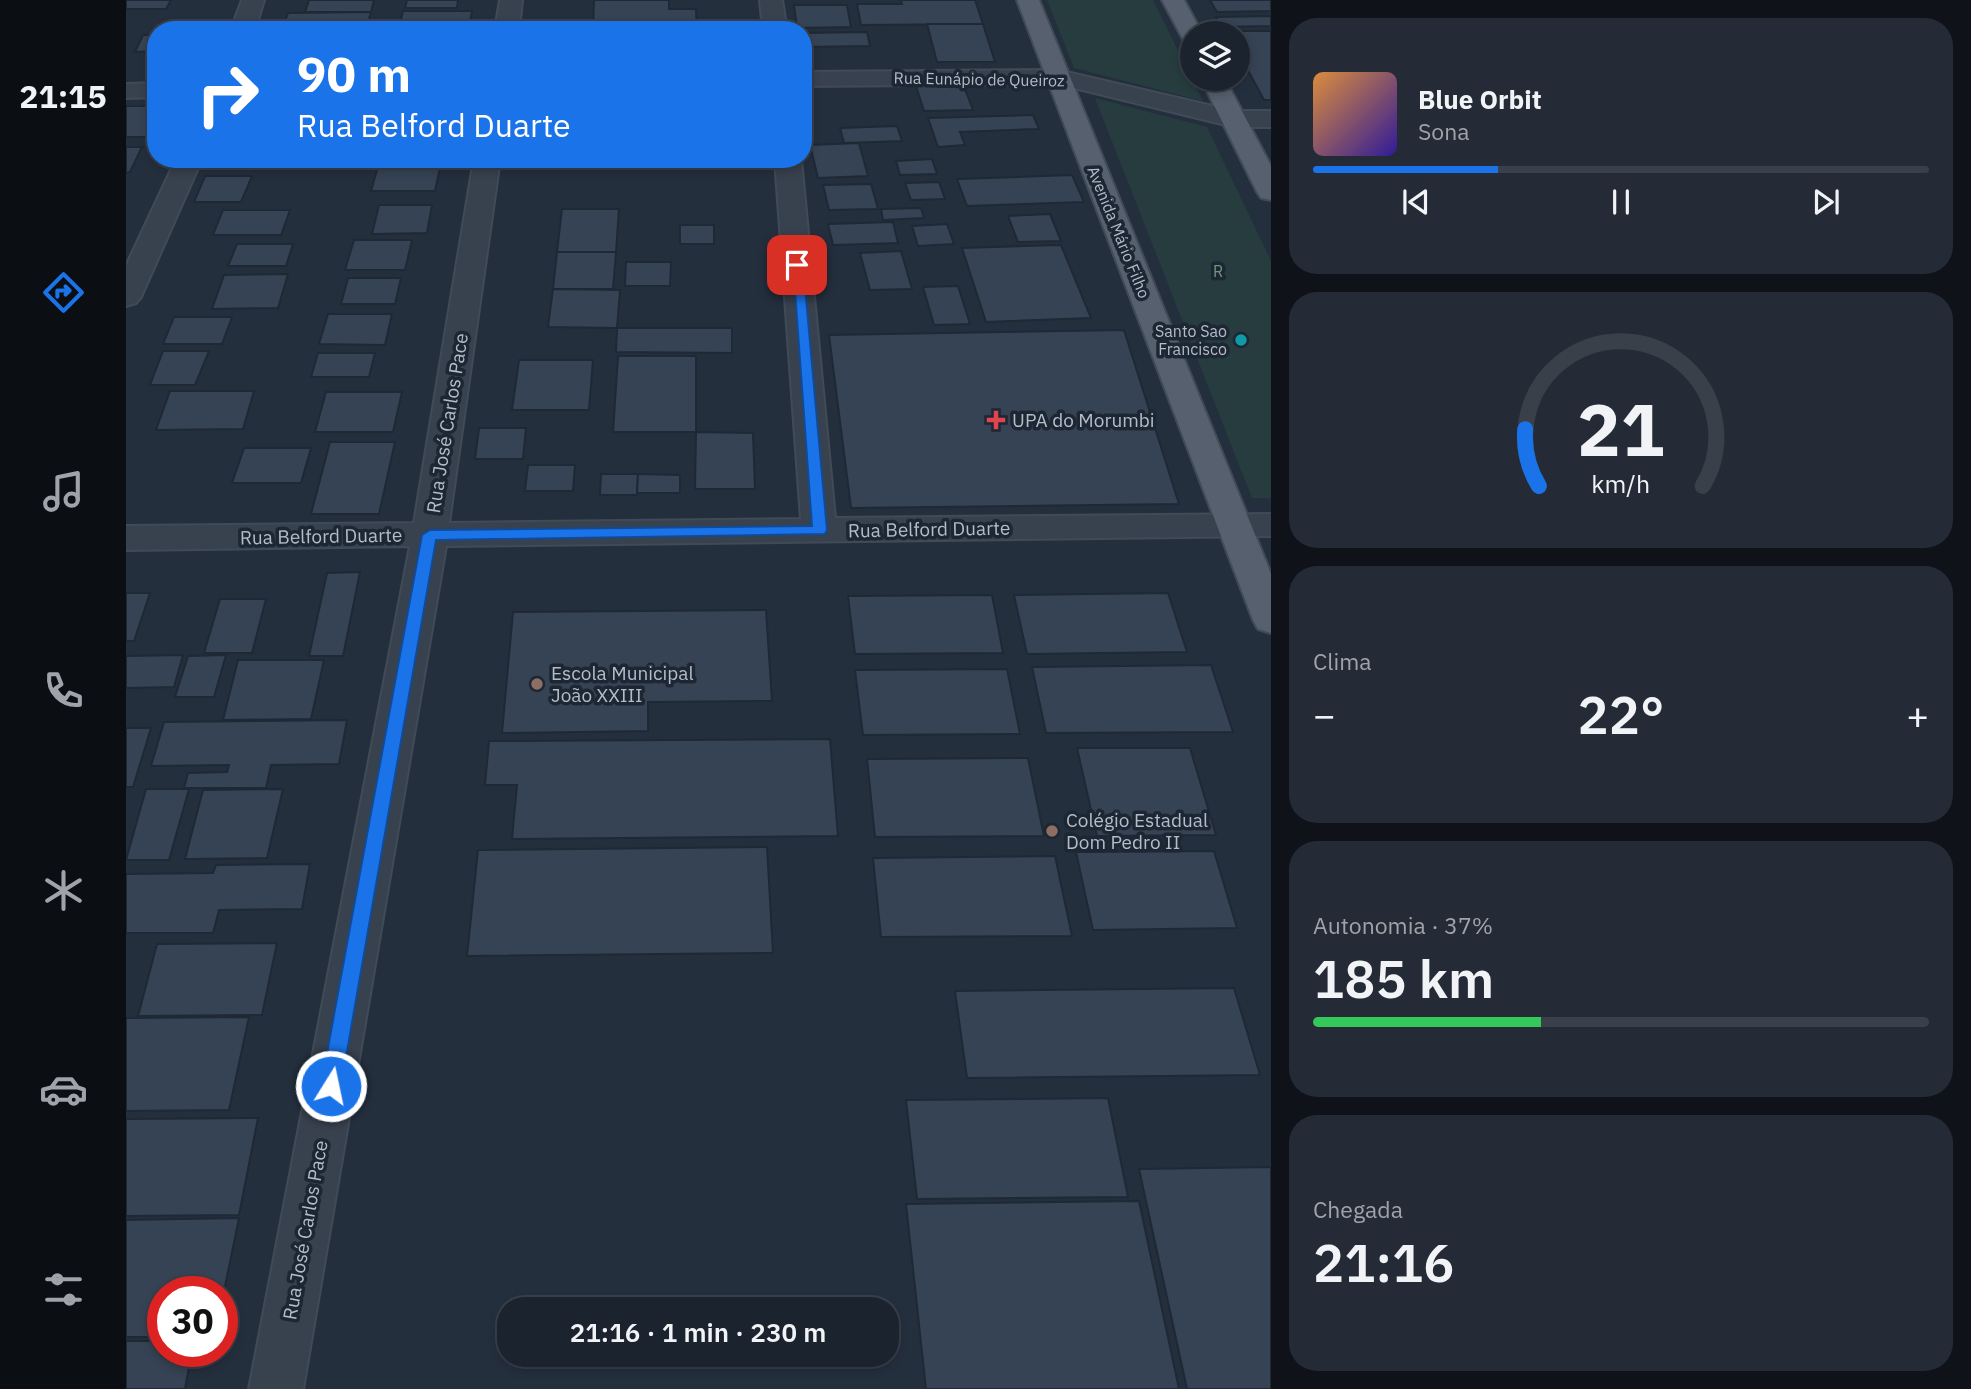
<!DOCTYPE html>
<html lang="pt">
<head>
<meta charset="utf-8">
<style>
	:root { --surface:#1b232e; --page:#242b36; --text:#f1f3f6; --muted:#a0a4aa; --line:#39404a; --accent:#1a73e8 }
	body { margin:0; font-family:"IBM Plex Sans",sans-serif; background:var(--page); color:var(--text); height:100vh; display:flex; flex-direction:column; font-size:26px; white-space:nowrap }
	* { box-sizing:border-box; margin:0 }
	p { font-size:23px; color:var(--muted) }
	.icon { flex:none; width:38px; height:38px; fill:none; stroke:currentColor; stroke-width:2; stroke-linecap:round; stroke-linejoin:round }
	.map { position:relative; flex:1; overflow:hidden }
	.sheet { display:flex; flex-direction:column; gap:18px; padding:18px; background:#0f1319; width:700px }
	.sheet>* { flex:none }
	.hud { position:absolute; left:21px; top:21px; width:665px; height:147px; border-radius:28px; box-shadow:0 4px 10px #0003,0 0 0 2px var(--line); background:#1a73e8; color:#fff; overflow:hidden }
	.controls { position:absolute; left:1054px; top:21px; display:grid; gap:14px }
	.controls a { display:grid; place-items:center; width:70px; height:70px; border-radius:50%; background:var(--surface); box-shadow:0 4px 10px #0003,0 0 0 2px var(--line); font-size:35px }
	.speed { position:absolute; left:21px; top:1276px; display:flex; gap:14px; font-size:35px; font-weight:700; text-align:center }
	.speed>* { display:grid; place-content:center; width:91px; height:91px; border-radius:50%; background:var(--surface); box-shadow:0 4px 10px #0003,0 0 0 2px var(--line); line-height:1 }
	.speed .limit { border:10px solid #d22; background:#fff; color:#111 }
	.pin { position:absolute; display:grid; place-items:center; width:60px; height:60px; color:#fff; margin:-30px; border-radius:14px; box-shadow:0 4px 10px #0006 }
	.me { position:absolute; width:77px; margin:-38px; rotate:10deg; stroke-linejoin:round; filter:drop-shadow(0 0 5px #0008) }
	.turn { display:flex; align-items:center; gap:24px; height:147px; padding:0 35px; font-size:32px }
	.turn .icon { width:91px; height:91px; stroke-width:2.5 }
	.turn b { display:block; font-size:49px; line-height:60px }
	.big { font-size:52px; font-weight:600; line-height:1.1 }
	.sheet .card { flex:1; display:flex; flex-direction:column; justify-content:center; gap:10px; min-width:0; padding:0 24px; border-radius:28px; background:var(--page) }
	.sheet .dial { align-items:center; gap:0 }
	.dial svg { height:182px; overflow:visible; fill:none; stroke:var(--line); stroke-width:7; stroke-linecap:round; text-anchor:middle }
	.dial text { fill:var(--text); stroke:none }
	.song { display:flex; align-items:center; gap:21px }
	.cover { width:84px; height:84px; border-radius:10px; background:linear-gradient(135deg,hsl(30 70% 55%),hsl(250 70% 35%)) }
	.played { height:7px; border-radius:4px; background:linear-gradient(90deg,var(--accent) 30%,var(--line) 30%) }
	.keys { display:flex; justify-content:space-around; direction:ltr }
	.heat { display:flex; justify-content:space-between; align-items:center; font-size:38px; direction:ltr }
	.charge { height:10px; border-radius:5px; background:linear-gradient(90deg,#34c759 37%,var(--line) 0) }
	.trip { position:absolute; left:371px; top:1297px; width:402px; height:70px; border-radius:28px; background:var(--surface); box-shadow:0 4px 10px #0003,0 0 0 2px var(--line); font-weight:600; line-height:70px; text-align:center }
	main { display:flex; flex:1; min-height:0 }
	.tab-bar { display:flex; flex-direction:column; width:126px; justify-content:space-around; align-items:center; background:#0b0e12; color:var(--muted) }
	.tab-bar .icon { width:49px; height:49px }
	.tab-bar .selected { color:var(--accent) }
	.tab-bar b { font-size:32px; color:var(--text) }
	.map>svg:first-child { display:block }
	.green { fill:#263c3f }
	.building { fill:#364354; stroke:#1f2835; stroke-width:2 }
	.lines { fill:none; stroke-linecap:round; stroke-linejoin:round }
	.minor-casing { stroke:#414a57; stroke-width:4 }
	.major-casing { stroke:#414a57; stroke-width:4 }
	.minor { fill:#38414e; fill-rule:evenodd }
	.major { fill:#56606e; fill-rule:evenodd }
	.route { fill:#1a73e8; stroke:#114b97; stroke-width:2 }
	.culture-dot { fill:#0f9aa8; stroke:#1d2633; stroke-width:2.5 }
	.health-dot { fill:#e0444e; stroke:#1d2633; stroke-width:2.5 }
	.education-dot { fill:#8d6e63; stroke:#1d2633; stroke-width:2.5 }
	.labels { text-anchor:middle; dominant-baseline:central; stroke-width:7; stroke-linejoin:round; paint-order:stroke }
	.far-street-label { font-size:16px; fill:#b4bcc9; stroke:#1d2633 }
	.far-park-label { font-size:16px; fill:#6b9a76; stroke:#1d2633 }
	.far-poi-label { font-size:16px; fill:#b4bcc9; stroke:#1d2633; text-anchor:end }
	.poi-label { font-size:19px; fill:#b4bcc9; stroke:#1d2633; text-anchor:start }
	.street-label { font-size:19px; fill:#b4bcc9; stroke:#1d2633 }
</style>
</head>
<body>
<main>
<nav class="tab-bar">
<b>21:15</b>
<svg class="icon selected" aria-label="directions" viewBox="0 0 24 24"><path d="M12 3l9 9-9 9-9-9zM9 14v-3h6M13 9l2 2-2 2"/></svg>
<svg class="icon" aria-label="music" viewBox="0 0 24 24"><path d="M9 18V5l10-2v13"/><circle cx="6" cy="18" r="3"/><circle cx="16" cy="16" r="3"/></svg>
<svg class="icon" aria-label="phone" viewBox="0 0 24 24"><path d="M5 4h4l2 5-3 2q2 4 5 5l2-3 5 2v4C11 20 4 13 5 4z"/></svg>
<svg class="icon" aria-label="climate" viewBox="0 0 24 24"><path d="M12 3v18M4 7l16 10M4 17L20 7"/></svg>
<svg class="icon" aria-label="car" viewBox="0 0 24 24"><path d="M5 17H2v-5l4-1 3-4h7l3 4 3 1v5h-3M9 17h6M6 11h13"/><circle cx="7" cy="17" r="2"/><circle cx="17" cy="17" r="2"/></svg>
<svg class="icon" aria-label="filters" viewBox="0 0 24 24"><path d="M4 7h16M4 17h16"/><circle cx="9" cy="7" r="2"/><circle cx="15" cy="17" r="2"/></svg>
</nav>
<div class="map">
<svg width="1145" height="1389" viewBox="0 0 1145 1389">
	<rect width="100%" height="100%" fill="#242f3e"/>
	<g class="green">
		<polygon points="921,0 1027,0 1077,101 948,68"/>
		<polygon points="969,98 1081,127 1145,261 1145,498 1126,498"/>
	</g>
	<g class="building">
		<polygon points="0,0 45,0 40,9 0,9"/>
		<polygon points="183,0 248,0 245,12 179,12"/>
		<polygon points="281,0 332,0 331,8 279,8"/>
		<polygon points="468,0 543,0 543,9 570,9 571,30 467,30"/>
		<polygon points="775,0 849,0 857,24 735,25 731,4 776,4"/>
		<polygon points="1084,0 1145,0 1145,11 1091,12"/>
		<polygon points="668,5 721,5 725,27 671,28"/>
		<polygon points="277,11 346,11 343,28 273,28"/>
		<polygon points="245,12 240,30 156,30 162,13"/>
		<polygon points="1145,16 1145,26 1095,27 1090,17"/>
		<polygon points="801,24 857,24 869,62 811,62"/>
		<polygon points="1101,31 1145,31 1145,100 1138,100 1111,50 1111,33"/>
		<polygon points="741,32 744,46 677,47 677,33"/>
		<polygon points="17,35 30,35 30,51 9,52"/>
		<polygon points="837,84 847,110 798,111 790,86"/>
		<polygon points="0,106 30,106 29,137 0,137"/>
		<polygon points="907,115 913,129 834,132 839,145 812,147 802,118"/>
		<polygon points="771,126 776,141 718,143 714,128"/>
		<polygon points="733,143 742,176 692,178 684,145"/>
		<polygon points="0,147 16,147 4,172 0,173"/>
		<polygon points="205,159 249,159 248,165 203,166"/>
		<polygon points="254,159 316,159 309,191 245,191"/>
		<polygon points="806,159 811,174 774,175 770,161"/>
		<polygon points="946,175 958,202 841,206 831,179"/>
		<polygon points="79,176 126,176 115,202 68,202"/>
		<polygon points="813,182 819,199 785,200 779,183"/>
		<polygon points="745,184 752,209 703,210 697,185"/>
		<polygon points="253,205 306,205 301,233 246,234"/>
		<polygon points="795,208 798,218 757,220 755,209"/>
		<polygon points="436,209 493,209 490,252 431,252"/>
		<polygon points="97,210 164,210 155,235 87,235"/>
		<polygon points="924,214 935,241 892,242 882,216"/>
		<polygon points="767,222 772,243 707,245 702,224"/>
		<polygon points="821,224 828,244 792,246 786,226"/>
		<rect x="554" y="225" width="34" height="19"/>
		<polygon points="228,240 286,240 279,270 219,270"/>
		<polygon points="111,244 167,244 160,266 102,266"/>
		<polygon points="935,245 965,318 860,322 836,248"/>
		<polygon points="775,251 786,289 744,290 734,253"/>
		<polygon points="431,252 490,252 487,289 427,289"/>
		<polygon points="500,262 545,262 544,286 499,286"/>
		<polygon points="162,274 152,308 86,309 98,275"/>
		<polygon points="222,278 275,278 269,304 215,304"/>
		<polygon points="832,286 844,324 808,325 797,287"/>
		<polygon points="427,289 494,290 491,328 422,327"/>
		<polygon points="202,314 266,314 259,345 193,344"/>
		<polygon points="48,317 106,317 96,344 37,344"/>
		<polygon points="491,328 606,328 606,353 490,352"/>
		<polygon points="998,330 1053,504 725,508 703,335"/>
		<polygon points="37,351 83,351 69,385 24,385"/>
		<polygon points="192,353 249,353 243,377 185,377"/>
		<polygon points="492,356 570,356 570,432 487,432"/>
		<polygon points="393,360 467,360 463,410 386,410"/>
		<polygon points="44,391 128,391 117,429 30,430"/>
		<polygon points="200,392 276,392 267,432 189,432"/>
		<polygon points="353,428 400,428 397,459 349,459"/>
		<polygon points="570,432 627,433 629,489 569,489"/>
		<polygon points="204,442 269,442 253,514 185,514"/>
		<polygon points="118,448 185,448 175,483 106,483"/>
		<polygon points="402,465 449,465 447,491 399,491"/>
		<polygon points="475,474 512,474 511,495 474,495"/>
		<polygon points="512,474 554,475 554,493 511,493"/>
		<polygon points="234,572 217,656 183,656 201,573"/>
		<polygon points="0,593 24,593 8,641 0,641"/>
		<polygon points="1042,593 1061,652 901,654 888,595"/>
		<polygon points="866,595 877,653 729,654 722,596"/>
		<polygon points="94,599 140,599 126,653 78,653"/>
		<polygon points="640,610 646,701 522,702 522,731 376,733 387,612"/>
		<polygon points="57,655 48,687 0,688 0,656"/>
		<polygon points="100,655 88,697 49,697 62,656"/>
		<polygon points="112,660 198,660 185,719 97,720"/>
		<polygon points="1085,665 1107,732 920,733 906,667"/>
		<polygon points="881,669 894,734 737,735 729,670"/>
		<polygon points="221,720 213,764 145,765 140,788 58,788 62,773 101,772 103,765 25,766 38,722"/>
		<polygon points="0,728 25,728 7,787 0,787"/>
		<polygon points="704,739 712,836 386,839 391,785 359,785 363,741"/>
		<polygon points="951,748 1064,748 1090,835 971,836"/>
		<polygon points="902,758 918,836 749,837 741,759"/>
		<polygon points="20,789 63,789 43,860 0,860"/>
		<polygon points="157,789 141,858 59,859 77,790"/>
		<polygon points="641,847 647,953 341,956 352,850"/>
		<polygon points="1088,851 1111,928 967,930 950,852"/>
		<polygon points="929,856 946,936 755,937 747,858"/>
		<polygon points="184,864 176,909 93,910 87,933 0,933 0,874 87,873 90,865"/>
		<polygon points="151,943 136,1015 12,1016 31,944"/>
		<polygon points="1108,988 1134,1075 841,1078 829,991"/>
		<polygon points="123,1017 103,1110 0,1111 0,1018"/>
		<polygon points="982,1098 1002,1197 791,1199 780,1100"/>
		<polygon points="132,1118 113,1215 0,1216 0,1119"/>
		<polygon points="1145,1167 1145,1389 1061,1389 1013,1169"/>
		<polygon points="1013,1201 1053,1389 800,1389 780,1204"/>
		<polygon points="113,1218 96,1301 96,1292 37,1292 37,1337 0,1337 0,1220"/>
		<polygon points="0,1341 37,1341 37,1351 66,1351 59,1389 0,1389"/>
	</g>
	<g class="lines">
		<g class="minor-casing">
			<g id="minor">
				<polygon points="116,0 138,0 129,30 105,30"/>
				<polygon points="374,0 396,0 393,30 369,30"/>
				<polygon points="634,0 656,0 661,30 637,30"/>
				<polygon points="932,70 1108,111 1145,111 1145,127 1108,127 932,84 677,86 677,72"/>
				<polygon points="30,83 30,97 0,98 0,84"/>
				<polygon points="50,159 76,159 15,297 10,303 0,306 0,266"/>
				<polygon points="348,159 374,159 323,523 675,519 649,159 675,159 709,518 1145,514 1145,536 320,546 177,1389 123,1389 284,546 0,550 0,526 288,523"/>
			</g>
		</g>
		<g class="major-casing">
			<g id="major">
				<polygon points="891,0 913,0 1145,574 1145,633 1132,629 1127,620"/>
				<polygon points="1036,0 1058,0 1076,33 1066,33 1066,43 1058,41"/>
				<polygon points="1075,79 1099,79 1145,166 1145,200 1135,198 1131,192"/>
			</g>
		</g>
		<use href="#minor" class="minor"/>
		<use href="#major" class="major"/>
	</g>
	<polygon class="route" points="667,263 677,265 701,530 699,534 310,540 215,1086 212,1092 205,1095 198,1092 195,1086 296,535 304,530 686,526"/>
	<circle class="culture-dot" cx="1115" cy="340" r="7"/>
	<path class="health-dot" d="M866.5 409.5h7v7h7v7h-7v7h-7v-7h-7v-7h7z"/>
	<g class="education-dot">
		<circle cx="411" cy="684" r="7"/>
		<circle cx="926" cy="831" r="7"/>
	</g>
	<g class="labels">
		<g class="far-street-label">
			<text transform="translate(853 79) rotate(1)">Rua Eunápio de Queiroz</text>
			<text transform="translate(993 232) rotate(68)">Avenida Mário Filho</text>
		</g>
		<g class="far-park-label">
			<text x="1092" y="271">R</text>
		</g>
		<g class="far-poi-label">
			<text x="1101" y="331">Santo Sao<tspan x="1101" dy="18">Francisco</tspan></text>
		</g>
		<g class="poi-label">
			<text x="886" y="420">UPA do Morumbi</text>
			<text x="425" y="673">Escola Municipal<tspan x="425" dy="22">João XXIII</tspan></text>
			<text x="940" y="820">Colégio Estadual<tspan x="940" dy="22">Dom Pedro II</tspan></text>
		</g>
		<g class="street-label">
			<text transform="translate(321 423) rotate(-81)">Rua José Carlos Pace</text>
			<text transform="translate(803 529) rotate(-1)">Rua Belford Duarte</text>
			<text transform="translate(195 536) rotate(-1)">Rua Belford Duarte</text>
			<text transform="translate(179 1230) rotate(-80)">Rua José Carlos Pace</text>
		</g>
	</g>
</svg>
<div class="controls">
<a><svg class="icon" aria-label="layers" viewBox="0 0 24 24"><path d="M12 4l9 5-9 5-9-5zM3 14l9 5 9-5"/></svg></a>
</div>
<div class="speed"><div class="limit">30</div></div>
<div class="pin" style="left:671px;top:265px;background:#d93025"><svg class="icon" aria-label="arrive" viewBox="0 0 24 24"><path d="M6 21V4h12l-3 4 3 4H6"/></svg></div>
<svg class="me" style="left:205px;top:1086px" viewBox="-20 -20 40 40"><circle r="17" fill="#1a73e8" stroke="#fff" stroke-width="3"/><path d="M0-11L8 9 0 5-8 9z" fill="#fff"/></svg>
<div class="trip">21:16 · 1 min · 230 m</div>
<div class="hud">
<div class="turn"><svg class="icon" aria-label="right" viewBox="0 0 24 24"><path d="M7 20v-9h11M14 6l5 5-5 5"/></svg><div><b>90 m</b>Rua Belford Duarte</div></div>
</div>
</div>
<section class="sheet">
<div class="card">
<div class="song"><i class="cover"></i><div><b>Blue Orbit</b><p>Sona</p></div></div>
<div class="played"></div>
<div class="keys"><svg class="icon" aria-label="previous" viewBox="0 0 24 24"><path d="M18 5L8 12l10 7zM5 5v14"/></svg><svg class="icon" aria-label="pause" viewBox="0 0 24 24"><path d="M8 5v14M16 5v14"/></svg><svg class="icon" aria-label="next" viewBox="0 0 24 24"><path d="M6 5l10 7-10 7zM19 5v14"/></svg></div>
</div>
<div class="card dial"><svg viewBox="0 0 100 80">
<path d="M14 69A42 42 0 1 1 86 69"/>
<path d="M14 69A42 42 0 0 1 8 44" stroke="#1a73e8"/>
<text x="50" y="56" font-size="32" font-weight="700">21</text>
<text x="50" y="72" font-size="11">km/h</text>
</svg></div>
<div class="card"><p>Clima</p>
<div class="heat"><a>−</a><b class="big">22°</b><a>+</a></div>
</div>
<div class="card"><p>Autonomia · 37%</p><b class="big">185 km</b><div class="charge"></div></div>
<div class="card"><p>Chegada</p><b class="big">21:16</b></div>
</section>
</main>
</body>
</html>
